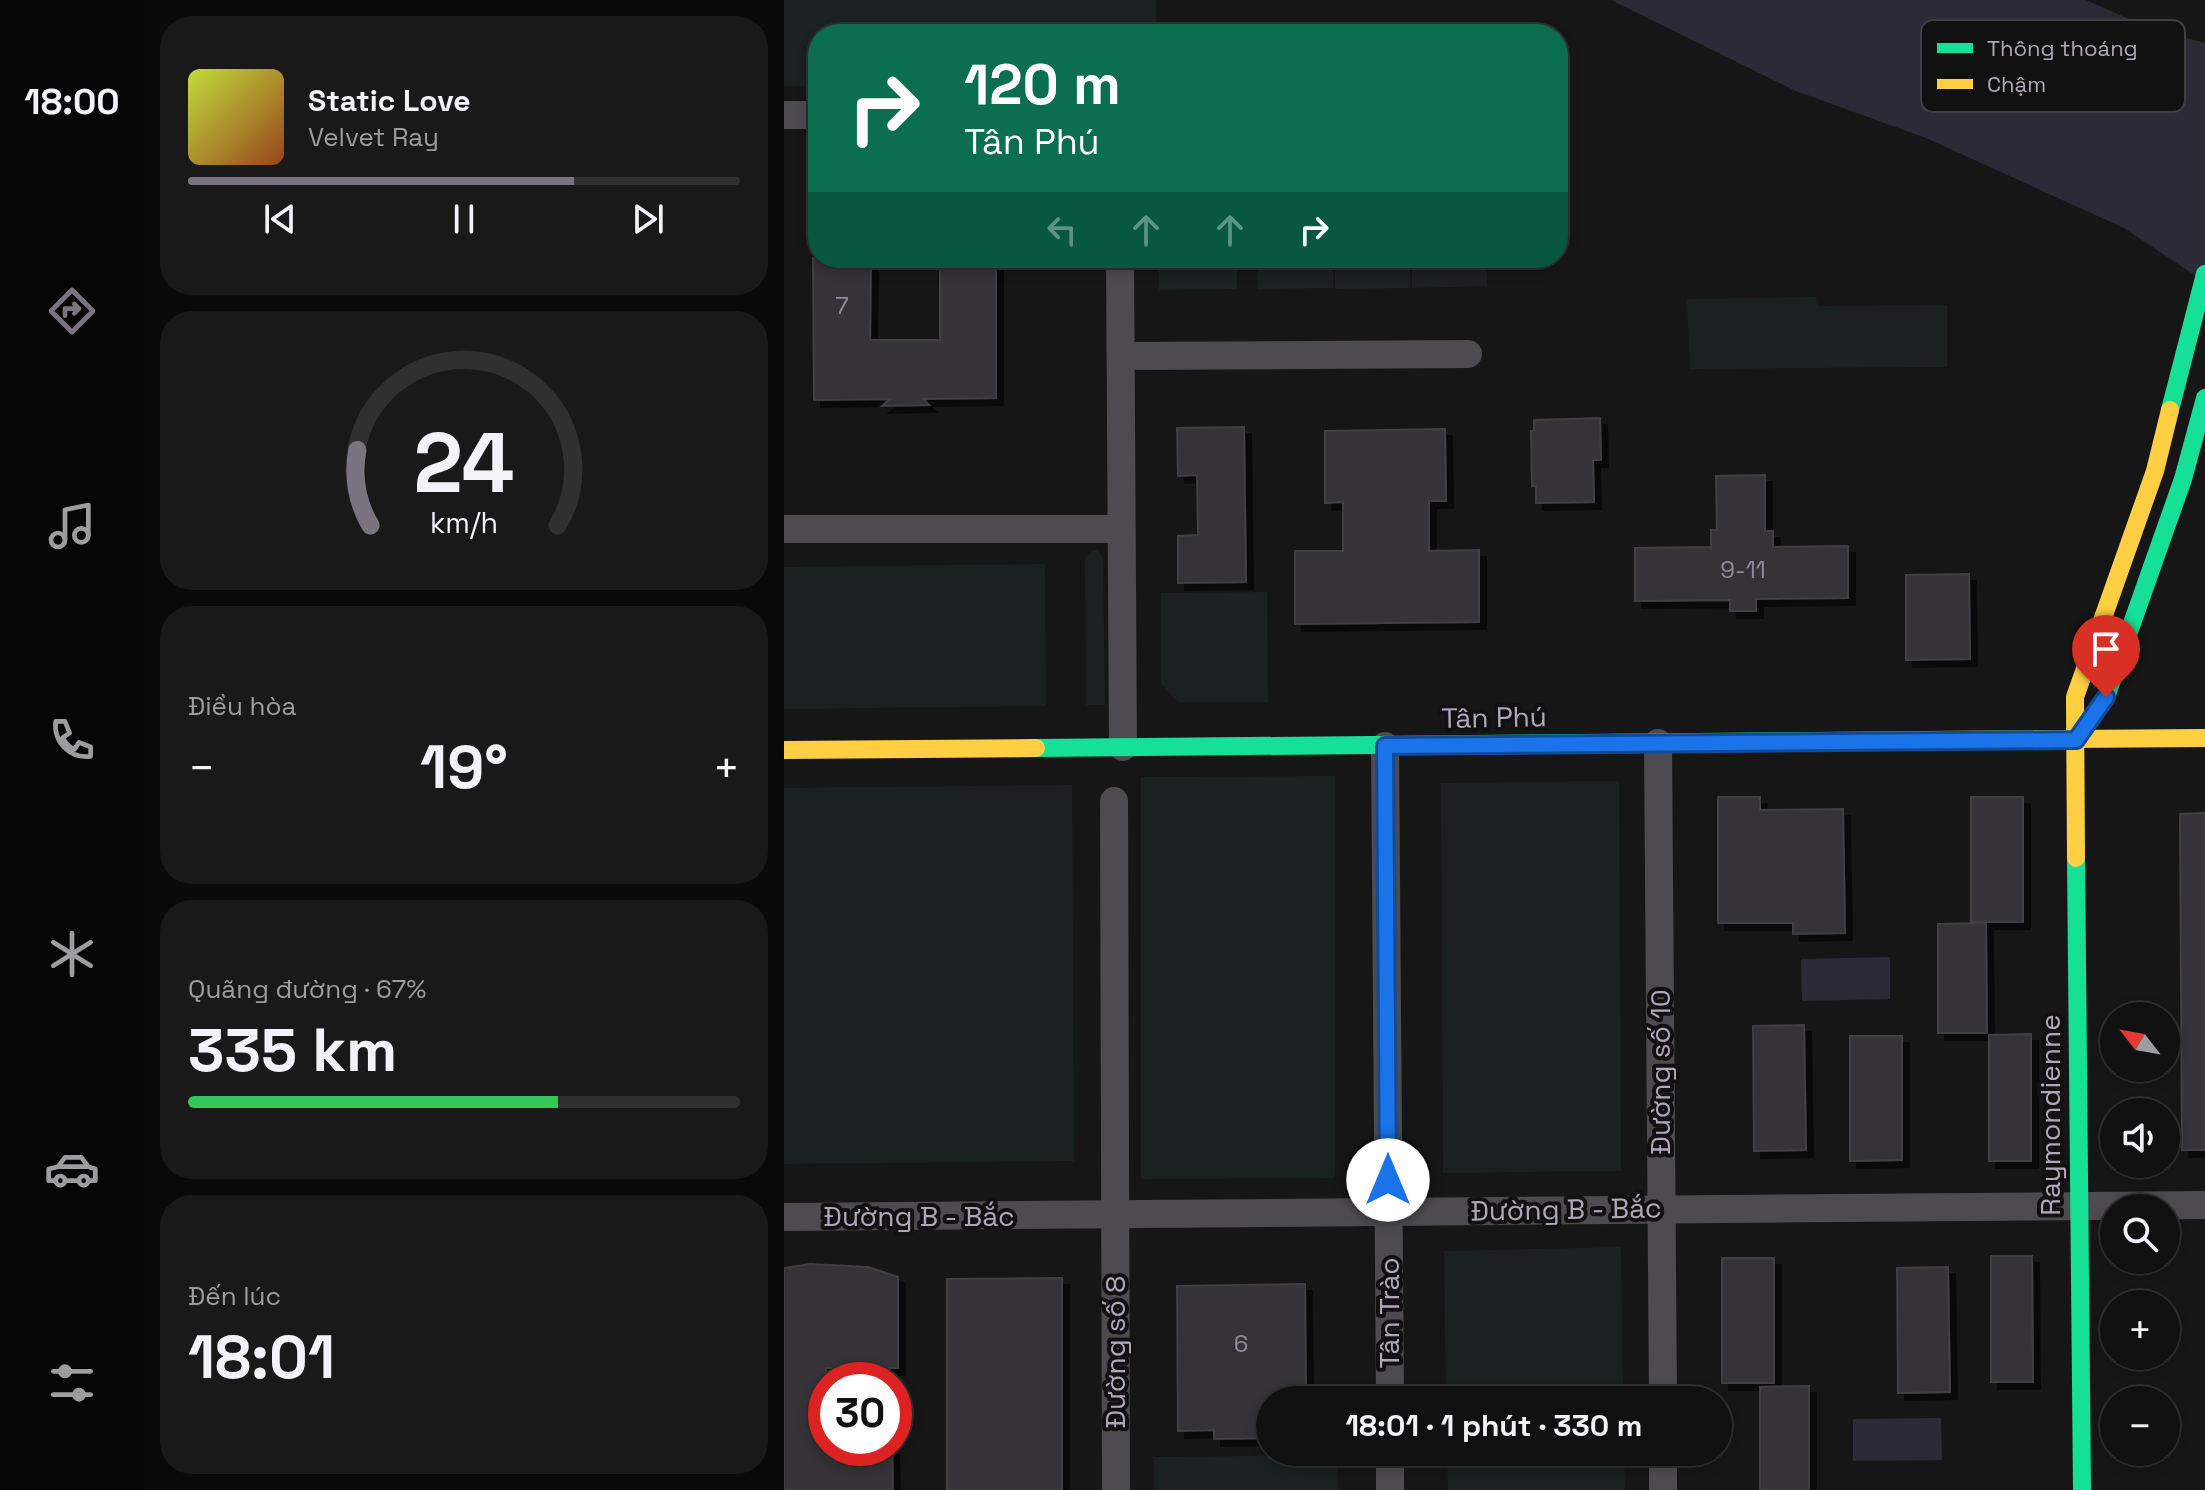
<!DOCTYPE html>
<html lang="vi">
<head>
<meta charset="utf-8">
<style>
	:root { --surface:#111011; --page:#1a191a; --text:#f1f3f6; --muted:#9c9d9f; --line:#303031; --accent:#7a7480 }
	body { margin:0; font-family:"Space Grotesk",sans-serif; background:var(--page); color:var(--text); height:100vh; display:flex; flex-direction:column; font-size:30px; white-space:nowrap }
	* { box-sizing:border-box; margin:0 }
	p { font-size:26px; color:var(--muted) }
	.icon { flex:none; width:44px; height:44px; fill:none; stroke:currentColor; stroke-width:2; stroke-linecap:round; stroke-linejoin:round }
	.map { position:relative; flex:1; overflow:hidden }
	.drawer { display:flex; flex-direction:column; gap:16px; padding:16px; background:#090909; width:640px }
	.drawer>* { flex:none }
	.guide { position:absolute; left:24px; top:24px; width:760px; height:244px; border-radius:32px; box-shadow:0 4px 12px #0003,0 0 0 2px var(--line); background:#0b6e4f; color:#fff; overflow:hidden }
	.needle { width:52px; rotate:301deg }
	.fabs { position:absolute; left:1316px; top:1002px; display:grid; gap:16px }
	.fabs a { display:grid; place-items:center; width:80px; height:80px; border-radius:50%; background:var(--surface); box-shadow:0 4px 12px #0003,0 0 0 2px var(--line); font-size:40px }
	.speed { position:absolute; left:24px; top:1362px; display:flex; gap:16px; font-size:40px; font-weight:700; text-align:center }
	.speed>* { display:grid; place-content:center; width:104px; height:104px; border-radius:50%; background:var(--surface); box-shadow:0 4px 12px #0003,0 0 0 2px var(--line); line-height:1 }
	.speed .limit { border:12px solid #d22; background:#fff; color:#111 }
	.pin { position:absolute; display:grid; place-items:center; width:68px; height:68px; color:#fff; margin:-82px -34px; border-radius:50% 50% 50% 0; rotate:-45deg; box-shadow:0 0 8px #0007 }
	.pin .icon { rotate:45deg }
	.me { position:absolute; width:88px; margin:-44px; rotate:0deg; stroke-linejoin:round; filter:drop-shadow(0 0 6px #0008) }
	.turn { display:flex; align-items:center; gap:28px; height:168px; padding:0 24px; font-size:36px }
	.turn .icon { width:104px; height:104px; stroke-width:2.5 }
	.turn b { display:block; font-size:56px; line-height:68px }
	.lanes { display:flex; align-items:center; height:76px; padding:0 24px; background:#0003; justify-content:center; gap:40px; direction:ltr }
	.lanes .off { opacity:.35 }
	.big { font-size:60px; font-weight:700; line-height:1.1 }
	.drawer .tile { flex:1; display:flex; flex-direction:column; justify-content:center; gap:12px; min-width:0; padding:0 28px; border-radius:32px; background:var(--page) }
	.drawer .dial { align-items:center; gap:0 }
	.dial svg { height:208px; overflow:visible; fill:none; stroke:var(--line); stroke-width:7; stroke-linecap:round; text-anchor:middle }
	.dial text { fill:var(--text); stroke:none }
	.song { display:flex; align-items:center; gap:24px }
	.cover { width:96px; height:96px; border-radius:12px; background:linear-gradient(135deg,hsl(70 70% 55%),hsl(20 70% 35%)) }
	.played { height:8px; border-radius:4px; background:linear-gradient(90deg,var(--accent) 70%,var(--line) 70%) }
	.keys { display:flex; justify-content:space-around; direction:ltr }
	.heat { display:flex; justify-content:space-between; align-items:center; font-size:44px; direction:ltr }
	.charge { height:12px; border-radius:6px; background:linear-gradient(90deg,#34c759 67%,var(--line) 0) }
	.trip { position:absolute; left:472px; top:1386px; width:476px; height:80px; border-radius:40px; background:var(--surface); box-shadow:0 4px 12px #0003,0 0 0 2px var(--line); font-weight:700; line-height:80px; text-align:center }
	main { display:flex; flex:1; min-height:0 }
	.dock { display:flex; flex-direction:column; width:144px; justify-content:space-around; align-items:center; background:#070607; color:var(--muted) }
	.dock .icon { width:56px; height:56px }
	.dock .active { color:var(--accent) }
	.dock b { font-size:36px; color:var(--text) }
	.map>svg:first-child { display:block }
	.green { fill:#1b2021 }
	.water { fill:#2d2a38 }
	.building { fill:#353337; stroke:#413f43; stroke-width:2; filter:url(#shadow) }
	.lines { fill:none; stroke-linecap:round; stroke-linejoin:round }
	.street { stroke:#4d4b50; stroke-width:28 }
	.fast { stroke:#16e098; stroke-width:18 }
	.slow { stroke:#ffcf43; stroke-width:18 }
	.route-casing { stroke:#114b97; stroke-width:20 }
	.route { stroke:#1a73e8; stroke-width:14 }
	.labels { text-anchor:middle; dominant-baseline:central; stroke-width:8; stroke-linejoin:round; paint-order:stroke }
	.number-label { font-size:24px; fill:#908a98 }
	.street-label { font-size:28px; fill:#afa7b8; stroke:#121112 }
	.key { fill:#121112; stroke:#413e44; stroke-width:2 }
	.key-label { font-size:22px; fill:#afa7b8 }
</style>
</head>
<body>
<main>
<nav class="dock">
<b>18:00</b>
<svg class="icon active" aria-label="directions" viewBox="0 0 24 24"><path d="M12 3l9 9-9 9-9-9zM9 14v-3h6M13 9l2 2-2 2"/></svg>
<svg class="icon" aria-label="music" viewBox="0 0 24 24"><path d="M9 18V5l10-2v13"/><circle cx="6" cy="18" r="3"/><circle cx="16" cy="16" r="3"/></svg>
<svg class="icon" aria-label="phone" viewBox="0 0 24 24"><path d="M5 4h4l2 5-3 2q2 4 5 5l2-3 5 2v4C11 20 4 13 5 4z"/></svg>
<svg class="icon" aria-label="climate" viewBox="0 0 24 24"><path d="M12 3v18M4 7l16 10M4 17L20 7"/></svg>
<svg class="icon" aria-label="car" viewBox="0 0 24 24"><path d="M5 17H2v-5l4-1 3-4h7l3 4 3 1v5h-3M9 17h6M6 11h13"/><circle cx="7" cy="17" r="2"/><circle cx="17" cy="17" r="2"/></svg>
<svg class="icon" aria-label="filters" viewBox="0 0 24 24"><path d="M4 7h16M4 17h16"/><circle cx="9" cy="7" r="2"/><circle cx="15" cy="17" r="2"/></svg>
</nav>
<section class="drawer">
<div class="tile">
<div class="song"><i class="cover"></i><div><b>Static Love</b><p>Velvet Ray</p></div></div>
<div class="played"></div>
<div class="keys"><svg class="icon" aria-label="previous" viewBox="0 0 24 24"><path d="M18 5L8 12l10 7zM5 5v14"/></svg><svg class="icon" aria-label="pause" viewBox="0 0 24 24"><path d="M8 5v14M16 5v14"/></svg><svg class="icon" aria-label="next" viewBox="0 0 24 24"><path d="M6 5l10 7-10 7zM19 5v14"/></svg></div>
</div>
<div class="tile dial"><svg viewBox="0 0 100 80">
<path d="M14 69A42 42 0 1 1 86 69"/>
<path d="M14 69A42 42 0 0 1 9 40" stroke="#7a7480"/>
<text x="50" y="56" font-size="32" font-weight="700">24</text>
<text x="50" y="72" font-size="11">km/h</text>
</svg></div>
<div class="tile"><p>Điều hòa</p>
<div class="heat"><a>−</a><b class="big">19°</b><a>+</a></div>
</div>
<div class="tile"><p>Quãng đường · 67%</p><b class="big">335 km</b><div class="charge"></div></div>
<div class="tile"><p>Đến lúc</p><b class="big">18:01</b></div>
</section>
<div class="map">
<svg width="1421" height="1490" viewBox="0 0 1421 1490">
	<defs>
		<filter id="shadow"><feDropShadow dx="7" dy="7" stdDeviation="0" flood-color="#0009"/></filter>
	</defs>
	<rect width="100%" height="100%" fill="#171617"/>
	<g class="green">
		<polygon points="0,0 372,0 372,34 34,34 34,86 0,86"/>
		<polygon points="374,258 453,258 453,289 375,290"/>
		<polygon points="474,258 549,258 549,288 474,289"/>
		<polygon points="551,258 626,258 626,288 551,289"/>
		<polygon points="628,258 703,258 703,286 628,288"/>
		<polygon points="1032,297 1033,306 1163,305 1163,367 906,369 903,299"/>
		<polygon points="313,550 319,558 321,705 302,705 301,558 308,551"/>
		<polygon points="261,564 262,706 0,709 0,567"/>
		<polygon points="483,592 484,702 394,702 377,684 377,593"/>
		<polygon points="551,776 551,1178 357,1179 357,777"/>
		<polygon points="835,781 837,1171 659,1173 657,783"/>
		<polygon points="288,785 290,1161 0,1164 0,788"/>
		<polygon points="837,1247 839,1400 662,1400 660,1251"/>
		<polygon points="663,1452 840,1452 841,1490 664,1490"/>
		<polygon points="553,1455 554,1490 370,1490 370,1457"/>
	</g>
	<g class="water">
		<polygon points="827,0 1302,0 1365,28 1421,43 1421,282 1340,228 1142,138 1012,91"/>
		<polygon points="1106,957 1106,999 1018,1001 1017,959"/>
		<polygon points="1157,1418 1158,1460 1069,1461 1069,1419"/>
	</g>
	<g class="building">
		<polygon points="29,258 87,258 86,340 156,340 156,258 212,258 212,398 139,399 145,405 98,406 106,399 30,400"/>
		<polygon points="816,418 817,460 809,460 810,502 752,503 752,486 748,486 747,431 750,431 750,420"/>
		<polygon points="460,427 462,582 394,583 394,536 414,535 413,475 394,476 393,428"/>
		<polygon points="661,429 662,501 645,501 645,551 695,550 695,622 511,624 511,551 559,551 559,502 541,503 541,431"/>
		<polygon points="981,475 981,531 989,531 989,547 1064,546 1064,598 972,599 972,611 946,611 946,600 851,601 851,548 927,547 927,530 933,530 932,476"/>
		<polygon points="1185,574 1186,659 1122,660 1122,575"/>
		<polygon points="934,797 976,797 976,810 1059,809 1061,933 1009,934 1009,923 934,923"/>
		<rect x="1187" y="797" width="52" height="125"/>
		<polygon points="1421,813 1421,1150 1398,1150 1396,814"/>
		<polygon points="1202,923 1203,1033 1154,1033 1154,924"/>
		<polygon points="1020,1025 1022,1150 970,1151 969,1026"/>
		<polygon points="1247,1034 1247,1161 1205,1161 1205,1035"/>
		<polygon points="1066,1036 1118,1036 1118,1160 1066,1161"/>
		<polygon points="1207,1256 1248,1256 1249,1382 1207,1382"/>
		<rect x="938" y="1258" width="52" height="125"/>
		<polygon points="26,1264 84,1267 114,1277 114,1368 42,1368 42,1448 108,1448 109,1490 0,1490 0,1268"/>
		<polygon points="1164,1267 1166,1392 1114,1393 1113,1268"/>
		<polygon points="278,1278 278,1490 163,1490 163,1279"/>
		<polygon points="521,1284 522,1400 486,1400 486,1438 430,1439 430,1430 394,1431 393,1286"/>
		<polygon points="1025,1386 1025,1490 976,1490 976,1387"/>
	</g>
	<g class="lines">
		<g class="street">
			<polyline points="0,115 34,115"/>
			<polyline points="336,258 339,747"/>
			<polyline points="337,356 684,354"/>
			<polyline points="0,529 337,529"/>
			<polyline points="874,743 879,1400"/>
			<polyline points="601,746 606,1400"/>
			<polyline points="330,801 332,1490"/>
			<polyline points="0,1217 1421,1205"/>
			<polyline points="606,1452 606,1490"/>
			<polyline points="879,1452 879,1490"/>
		</g>
		<g class="fast">
			<polyline points="1386,410 1421,274"/>
			<polyline points="1292,740 1322,697 1399,479 1421,398"/>
			<polyline points="252,748 1139,740"/>
			<polyline points="1292,858 1298,1490"/>
		</g>
		<g class="slow">
			<polyline points="1139,740 1421,738"/>
			<polyline points="0,750 252,748"/>
			<polyline points="1292,858 1291,697 1371,471 1386,410"/>
		</g>
	</g>
	<g class="lines">
		<g class="route-casing">
			<polyline id="route" points="604,1180 601,746 1292,740 1322,697"/>
		</g>
		<use href="#route" class="route"/>
	</g>
	<g class="labels">
		<g class="number-label">
			<text x="58" y="305">7</text>
			<text x="959" y="569">9-11</text>
			<text x="457" y="1343">6</text>
		</g>
		<g class="street-label">
			<text transform="translate(710 717) rotate(-1)">Tân Phú</text>
			<text transform="translate(876 1072) rotate(-90)">Đường số 10</text>
			<text transform="translate(1266 1115) rotate(-90)">Raymondienne</text>
			<text transform="translate(782 1209) rotate(-1)">Đường B - Bắc</text>
			<text x="135" y="1216">Đường B - Bắc</text>
			<text transform="translate(605 1313) rotate(-90)">Tân Trào</text>
			<text transform="translate(331 1352) rotate(-90)">Đường số 8</text>
		</g>
	</g>
	<rect x="1137" y="20" width="264" height="92" rx="12" class="key"/>
	<rect x="1153" y="43" width="36" height="10" fill="#16e098"/>
	<rect x="1153" y="79" width="36" height="10" fill="#ffcf43"/>
	<g class="key-label">
		<text x="1203" y="56">Thông thoáng</text>
		<text x="1203" y="92">Chậm</text>
	</g>
</svg>
<div class="fabs">
<a><svg class="needle" viewBox="-14 -14 28 28"><path d="M0-13l5 13h-10z" fill="#e53935"/><path d="M0 13l5-13h-10z" fill="#9c9d9f"/></svg></a>
<a><svg class="icon" aria-label="sound" viewBox="0 0 24 24"><path d="M4 9h4l5-4v14l-5-4H4zM17 9q2 3 0 6"/></svg></a>
<a><svg class="icon" aria-label="search" viewBox="0 0 24 24"><circle cx="10" cy="10" r="6"/><path d="M15 15l6 6"/></svg></a>
<a>+</a>
<a>−</a>
</div>
<div class="speed"><div class="limit">30</div></div>
<div class="pin" style="left:1322px;top:697px;background:#d93025"><svg class="icon" aria-label="arrive" viewBox="0 0 24 24"><path d="M6 21V4h12l-3 4 3 4H6"/></svg></div>
<svg class="me" style="left:604px;top:1180px" viewBox="-20 -20 40 40"><circle r="19" fill="#fff"/><path d="M0-13L10 11 0 6-10 11z" fill="#1a73e8"/></svg>
<div class="trip">18:01 · 1 phút · 330 m</div>
<div class="guide">
<div class="turn"><svg class="icon" aria-label="right" viewBox="0 0 24 24"><path d="M7 20v-9h11M14 6l5 5-5 5"/></svg><div><b>120 m</b>Tân Phú</div></div>
<div class="lanes"><svg class="icon off" aria-label="left" viewBox="0 0 24 24"><path d="M17 20v-9H6M10 6l-5 5 5 5"/></svg><svg class="icon off" aria-label="ahead" viewBox="0 0 24 24"><path d="M12 20V5M6 11l6-6 6 6"/></svg><svg class="icon off" aria-label="ahead" viewBox="0 0 24 24"><path d="M12 20V5M6 11l6-6 6 6"/></svg><svg class="icon" aria-label="right" viewBox="0 0 24 24"><path d="M7 20v-9h11M14 6l5 5-5 5"/></svg></div>
</div>
</div>
</main>
</body>
</html>
